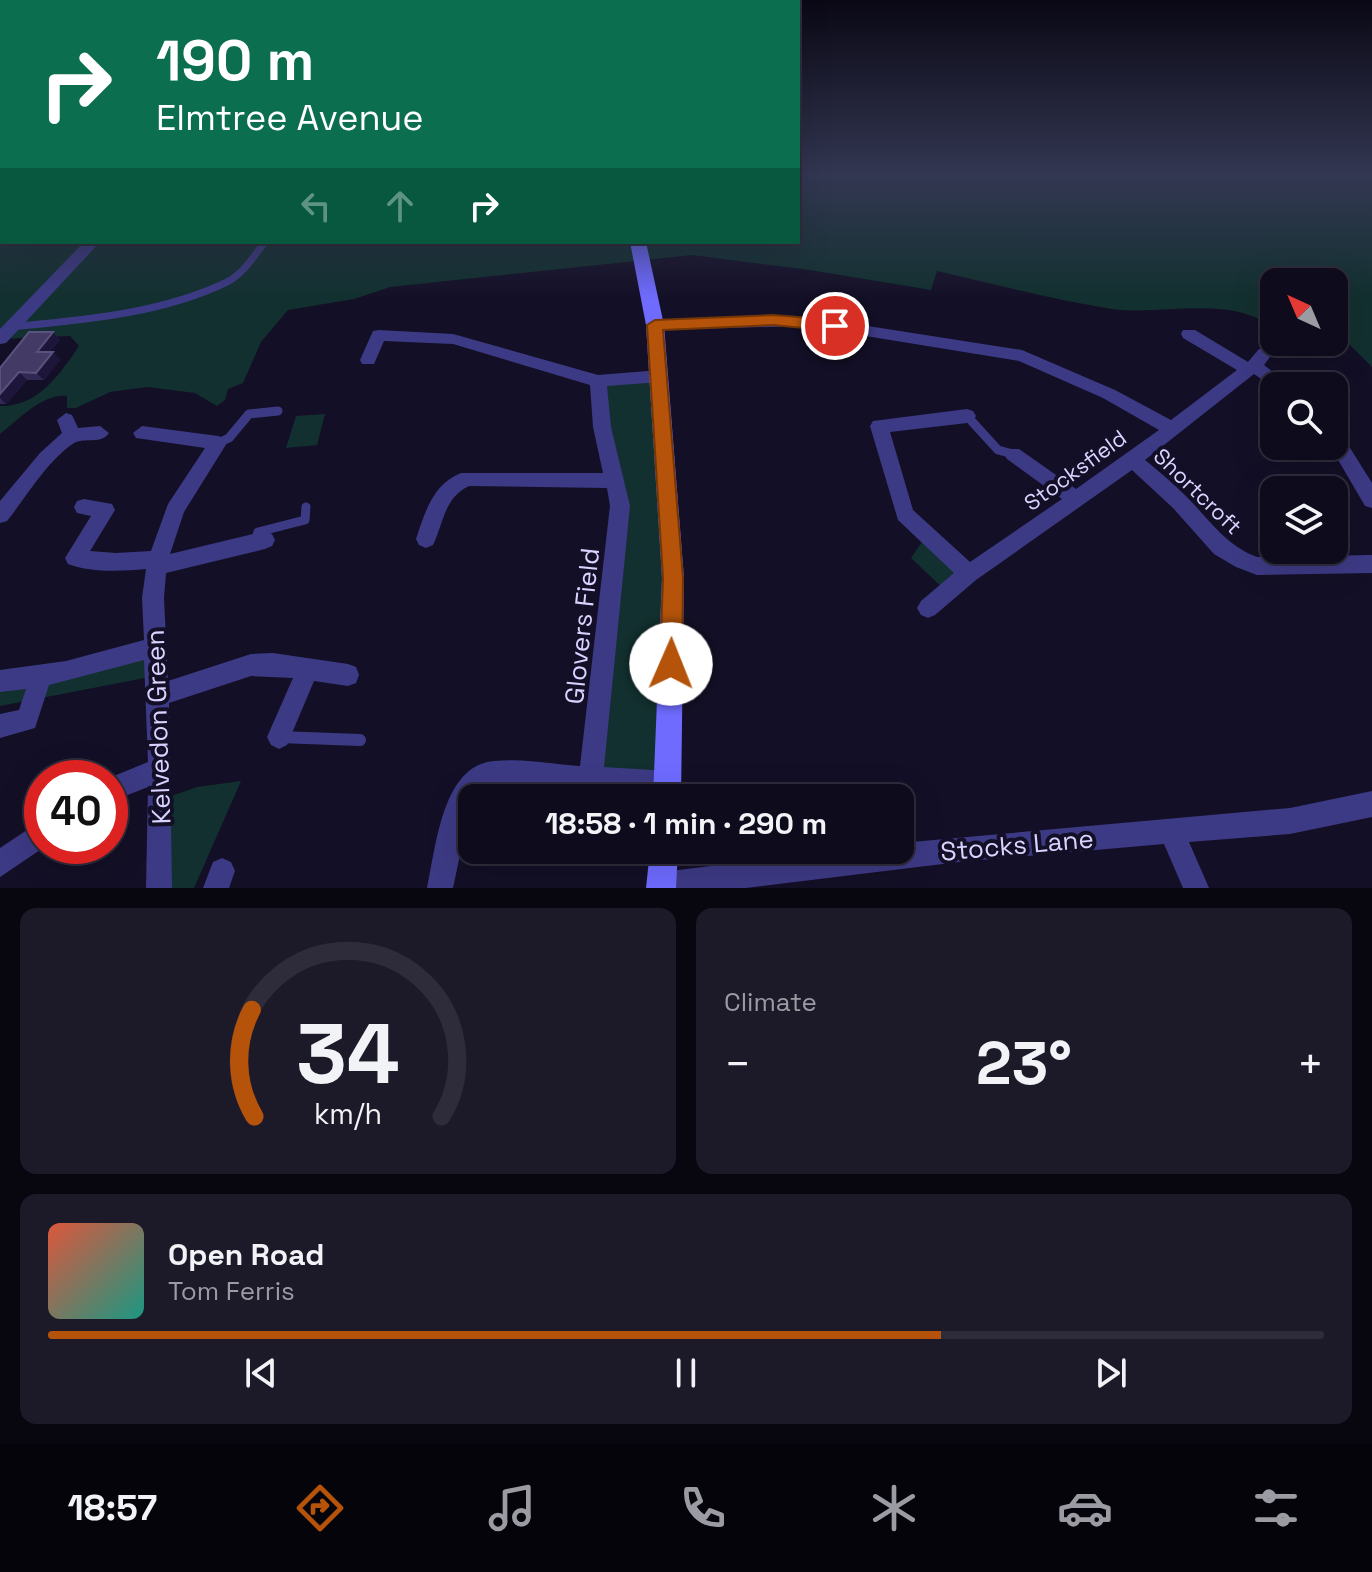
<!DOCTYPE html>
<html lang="en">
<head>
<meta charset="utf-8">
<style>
	:root { --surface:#0e0b1c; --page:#1c1929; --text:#f1f3f6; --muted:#9b9ba3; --line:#2e2b3b; --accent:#b45309 }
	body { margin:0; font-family:"Space Grotesk",sans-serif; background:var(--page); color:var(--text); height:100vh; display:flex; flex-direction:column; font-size:30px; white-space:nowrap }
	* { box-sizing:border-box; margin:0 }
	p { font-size:26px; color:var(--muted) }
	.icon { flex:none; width:44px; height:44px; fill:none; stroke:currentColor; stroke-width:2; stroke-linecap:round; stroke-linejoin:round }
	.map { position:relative; height:888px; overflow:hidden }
	.drawer { display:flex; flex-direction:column; gap:20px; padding:20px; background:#08060f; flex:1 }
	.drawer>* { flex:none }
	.guide { position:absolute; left:0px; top:0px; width:800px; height:244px; box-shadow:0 8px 32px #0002,0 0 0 2px var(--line); background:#0b6e4f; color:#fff; overflow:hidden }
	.needle { width:52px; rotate:316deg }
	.buttons { position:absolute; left:1260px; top:268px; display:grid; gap:16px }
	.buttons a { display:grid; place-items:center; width:88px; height:88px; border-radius:16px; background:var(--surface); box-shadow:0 8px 32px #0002,0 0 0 2px var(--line); font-size:40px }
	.speed { position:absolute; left:24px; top:760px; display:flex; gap:16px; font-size:40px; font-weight:700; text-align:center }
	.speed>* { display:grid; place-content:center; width:104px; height:104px; border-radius:50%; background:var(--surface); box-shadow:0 8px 32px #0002,0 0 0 2px var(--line); line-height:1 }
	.speed .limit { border:12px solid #d22; background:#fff; color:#111 }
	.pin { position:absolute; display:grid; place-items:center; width:68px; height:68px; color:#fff; margin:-34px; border:4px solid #fff; border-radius:50%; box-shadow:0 2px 8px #0007 }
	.me { position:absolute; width:88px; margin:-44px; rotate:1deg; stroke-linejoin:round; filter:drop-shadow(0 0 6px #0008) }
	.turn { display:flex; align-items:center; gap:28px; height:168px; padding:0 24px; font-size:36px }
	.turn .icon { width:104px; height:104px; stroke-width:2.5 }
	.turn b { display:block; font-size:56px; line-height:68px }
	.lanes { display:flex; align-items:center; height:76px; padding:0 24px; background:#0003; justify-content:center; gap:40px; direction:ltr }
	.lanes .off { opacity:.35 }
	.big { font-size:60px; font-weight:700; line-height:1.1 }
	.drawer .widget { flex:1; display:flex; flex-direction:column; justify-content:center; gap:12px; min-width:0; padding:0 28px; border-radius:16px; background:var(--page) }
	.drawer .dial { align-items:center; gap:0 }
	.dial svg { height:208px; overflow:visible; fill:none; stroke:var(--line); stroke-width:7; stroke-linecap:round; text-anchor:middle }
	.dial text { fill:var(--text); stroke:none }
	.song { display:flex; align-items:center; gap:24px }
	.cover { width:96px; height:96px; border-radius:12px; background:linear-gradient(135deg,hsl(10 70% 55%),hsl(170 70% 35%)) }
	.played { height:8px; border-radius:4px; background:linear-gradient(90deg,var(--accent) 70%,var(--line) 70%) }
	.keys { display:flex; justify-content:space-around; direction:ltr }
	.heat { display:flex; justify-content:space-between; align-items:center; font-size:44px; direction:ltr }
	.drawer .tiles { flex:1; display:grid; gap:20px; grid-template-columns:1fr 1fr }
	.widget:last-child { grid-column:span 2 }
	.trip { position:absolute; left:458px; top:784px; width:456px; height:80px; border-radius:16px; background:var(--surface); box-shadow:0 8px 32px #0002,0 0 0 2px var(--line); font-weight:700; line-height:80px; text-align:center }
	.menu { display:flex; height:128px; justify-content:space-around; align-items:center; background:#06040b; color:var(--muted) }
	.menu .icon { width:56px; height:56px }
	.menu .active { color:var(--accent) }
	.menu b { font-size:36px; color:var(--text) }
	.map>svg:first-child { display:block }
	.green { fill:#12302f }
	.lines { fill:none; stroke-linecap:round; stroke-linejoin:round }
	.lane-far2 { stroke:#3d3a85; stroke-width:7 }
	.lane-far1 { stroke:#3d3a85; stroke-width:9 }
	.lane { stroke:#3d3a85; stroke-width:12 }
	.street { fill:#3d3a85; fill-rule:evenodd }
	.secondary { fill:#6f6bff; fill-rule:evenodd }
	.wall { fill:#312854 }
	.shaded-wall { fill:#1d163a }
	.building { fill:#433a66; stroke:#5a527e; stroke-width:2 }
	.route { fill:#b45309; stroke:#753606; stroke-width:2 }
	.labels { text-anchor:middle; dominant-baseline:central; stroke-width:8; stroke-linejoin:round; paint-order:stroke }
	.street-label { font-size:22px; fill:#d9d4ff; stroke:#130f26 }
	.near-street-label { font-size:26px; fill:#d9d4ff; stroke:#130f26 }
</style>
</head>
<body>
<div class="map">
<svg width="1372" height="888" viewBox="0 0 1372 888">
	<rect width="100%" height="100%" fill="#130f26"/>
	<g class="green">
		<path d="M0 175 2 242H798V175H1372V367L1339 334H1334V282H1274V328C1228 294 1165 316 1112 309 1053 300 995 284 937 271L931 290 810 270 692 255 390 287 354 299 288 310 261 342 243 383 228 389 225 400 217 406 195 393 147 387 110 392 76 408H67V396C43 393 18 420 0 434V406C38 407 60 374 79 346L70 336 0 339Z"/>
		<polygon points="660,376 668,783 591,777 617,537 598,381"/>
		<polygon points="325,414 317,445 286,448 296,416"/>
		<polygon points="926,536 969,574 947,592 911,558"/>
		<polygon points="155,647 155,676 0,706 0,681"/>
		<polygon points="241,781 194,888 159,888 160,800 197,787"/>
	</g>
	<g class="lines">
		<path class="lane-far2" d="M11 327C83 320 161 314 227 282 243 274 254 256 265 242"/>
		<g class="lane-far1">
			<polyline points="967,416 998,450 1013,454"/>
			<polyline points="218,443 229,438 249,414 278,411"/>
			<polyline points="255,542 258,532 305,520 306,507"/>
		</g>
		<polyline class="lane" points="279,737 360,740"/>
		<g class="street">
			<polygon points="84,242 100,242 6,343 0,344 0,329"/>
			<path d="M804 316 1022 350 1115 390 1171 420 1237 370 1183 338 1181 334 1183 330H1195L1248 362 1259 349H1271L1273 353 1264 365 1291 386 1274 388 1254 374 1145 460C1160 472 1175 485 1189 499 1210 521 1227 546 1257 557L1372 555V573L1257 575 1236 567 1214 554 1173 508 1132 470 976 580 935 615 928 618 921 615 917 608 921 601 954 573 898 520 870 426 873 421 967 409 973 411 976 416 973 421 967 423 890 432 913 510 970 562 1062 499 1007 459 1004 454 1007 449H1019L1076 489 1159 430 1103 398 1019 361 804 326 655 330 647 325 655 320Z"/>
			<path d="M379 330 453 334 598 375 660 370 668 376 660 382 607 386 611 427 630 506 604 767 668 771 677 774 680 783 677 792 668 795 492 785 472 798 453 888H427C436 848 442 765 494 761 521 758 552 764 580 766L610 506 607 488 469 486C444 498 444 522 433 545L426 548 419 545 416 539C425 512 433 484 461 473H603L593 427 590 385 453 344 384 341 374 364H362L360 360 373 331Z"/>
			<path d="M66 413 72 415 78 428 100 426 109 433C101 445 85 437 74 443 47 461 27 496 7 521L0 523V501L40 453 62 433 57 420Z"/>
			<path d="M142 426 218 436 224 438 227 443 184 512 170 554 265 531 272 534 275 540 272 546 265 549 166 573 164 598 168 681 251 654 273 653 348 664 356 667 359 675 356 683 348 686 314 681 287 745 279 749 271 745 267 737 293 678 251 676 169 703 172 888H146L148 787 110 802 109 778 148 762 144 660 49 685 35 728 0 738V714L19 710 26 689 0 692V670L66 661 144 640 142 598 146 569C121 571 92 573 68 564L65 558 91 516 77 513 74 507 77 501 84 499 112 504 115 510 90 551 116 553 151 551 168 504 205 448 136 438 133 433Z"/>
			<polygon points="1334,430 1340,432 1372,483 1372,508 1365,506 1330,446 1334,446"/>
			<polygon points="1372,791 1372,817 1290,834 1189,842 1209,888 1183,888 1164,844 959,862 746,888 650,888 649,885 653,876 662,872 843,850 900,850 900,843 1290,808"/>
			<polygon points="42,820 42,846 46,846 0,877 0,848"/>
			<polygon points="222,858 231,862 235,871 229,888 203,888 213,862"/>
		</g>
		<g class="secondary">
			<polygon points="630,242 646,242 664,325 684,578 681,798 653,798 662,578 646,325"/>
			<polygon points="650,850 678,850 676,888 646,888"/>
		</g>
	</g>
	<polygon class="wall" points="53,332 60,340 50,352 53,352 60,360 44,380 27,380 6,404 0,404 0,368"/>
	<g class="shaded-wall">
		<polygon points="53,332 60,340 44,360 37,352"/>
		<polygon points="53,352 60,360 44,380 36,373"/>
		<polygon points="19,372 27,380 6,404 0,398 0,394"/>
	</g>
	<polygon class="building" points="29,332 53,332 37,352 53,352 36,373 19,372 0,394 0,368"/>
	<linearGradient id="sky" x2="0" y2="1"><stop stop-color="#0a0815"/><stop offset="0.59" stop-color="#333752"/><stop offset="1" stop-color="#333752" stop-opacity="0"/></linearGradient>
	<rect width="1372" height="299" fill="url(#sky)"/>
	<polygon class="route" points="773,315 835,320 843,326 835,331 773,325 663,330 683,578 682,664 679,672 671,675 663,672 660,664 663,578 647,325 655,320"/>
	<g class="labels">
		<g class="street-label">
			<text transform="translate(1075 470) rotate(-36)">Stocksfield</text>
			<text transform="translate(1198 491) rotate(44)">Shortcroft</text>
		</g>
		<g class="near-street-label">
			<text transform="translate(582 626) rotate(-84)">Glovers Field</text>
			<text transform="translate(158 727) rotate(-92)">Kelvedon Green</text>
			<text transform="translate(1017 845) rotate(-5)">Stocks Lane</text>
		</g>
	</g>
</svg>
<div class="buttons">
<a><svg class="needle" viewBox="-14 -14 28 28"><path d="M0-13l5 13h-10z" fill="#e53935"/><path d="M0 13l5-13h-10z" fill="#9b9ba3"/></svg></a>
<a><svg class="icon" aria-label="search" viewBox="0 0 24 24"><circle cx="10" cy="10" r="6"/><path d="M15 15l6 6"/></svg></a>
<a><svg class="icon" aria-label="layers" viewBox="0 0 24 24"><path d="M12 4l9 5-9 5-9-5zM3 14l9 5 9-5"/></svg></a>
</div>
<div class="speed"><div class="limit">40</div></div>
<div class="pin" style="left:835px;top:326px;background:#d93025"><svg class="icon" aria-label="arrive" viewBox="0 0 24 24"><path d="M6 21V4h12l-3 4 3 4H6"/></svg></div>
<svg class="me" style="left:671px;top:664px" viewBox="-20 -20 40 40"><circle r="19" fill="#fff"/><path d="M0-13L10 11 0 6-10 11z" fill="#b45309"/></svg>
<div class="trip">18:58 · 1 min · 290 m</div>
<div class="guide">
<div class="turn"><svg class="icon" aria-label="right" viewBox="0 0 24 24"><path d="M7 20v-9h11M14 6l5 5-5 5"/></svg><div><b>190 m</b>Elmtree Avenue</div></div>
<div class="lanes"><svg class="icon off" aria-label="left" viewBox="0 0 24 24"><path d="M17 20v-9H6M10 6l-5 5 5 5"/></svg><svg class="icon off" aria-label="ahead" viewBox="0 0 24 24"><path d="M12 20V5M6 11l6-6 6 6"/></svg><svg class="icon" aria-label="right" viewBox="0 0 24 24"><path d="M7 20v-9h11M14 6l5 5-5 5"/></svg></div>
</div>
</div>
<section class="drawer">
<div class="tiles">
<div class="widget dial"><svg viewBox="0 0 100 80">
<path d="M14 69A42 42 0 1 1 86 69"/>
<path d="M14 69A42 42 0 0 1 13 28" stroke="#b45309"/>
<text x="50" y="56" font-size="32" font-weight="700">34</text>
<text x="50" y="72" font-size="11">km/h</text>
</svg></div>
<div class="widget"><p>Climate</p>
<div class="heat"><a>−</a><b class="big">23°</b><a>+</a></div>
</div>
<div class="widget">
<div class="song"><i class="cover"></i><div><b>Open Road</b><p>Tom Ferris</p></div></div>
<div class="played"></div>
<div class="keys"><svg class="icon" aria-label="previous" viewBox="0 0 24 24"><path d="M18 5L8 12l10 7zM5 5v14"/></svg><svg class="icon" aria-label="pause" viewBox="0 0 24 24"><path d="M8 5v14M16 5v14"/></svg><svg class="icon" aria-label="next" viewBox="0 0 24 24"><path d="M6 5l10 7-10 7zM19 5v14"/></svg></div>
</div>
</div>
</section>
<nav class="menu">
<b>18:57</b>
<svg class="icon active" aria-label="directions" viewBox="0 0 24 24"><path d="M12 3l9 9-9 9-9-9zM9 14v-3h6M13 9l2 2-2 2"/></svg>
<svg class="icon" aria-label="music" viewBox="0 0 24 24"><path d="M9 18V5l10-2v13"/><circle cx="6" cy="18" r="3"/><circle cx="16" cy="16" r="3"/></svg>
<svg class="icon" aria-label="phone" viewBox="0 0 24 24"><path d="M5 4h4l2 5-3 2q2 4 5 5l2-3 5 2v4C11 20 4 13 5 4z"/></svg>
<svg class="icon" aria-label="climate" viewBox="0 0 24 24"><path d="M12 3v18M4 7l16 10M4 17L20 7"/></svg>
<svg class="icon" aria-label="car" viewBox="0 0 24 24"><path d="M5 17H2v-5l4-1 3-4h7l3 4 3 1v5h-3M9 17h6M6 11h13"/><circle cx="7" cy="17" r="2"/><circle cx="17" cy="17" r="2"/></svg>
<svg class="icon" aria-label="filters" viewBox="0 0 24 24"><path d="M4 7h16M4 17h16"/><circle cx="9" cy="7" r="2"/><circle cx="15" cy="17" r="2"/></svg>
</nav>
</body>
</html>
